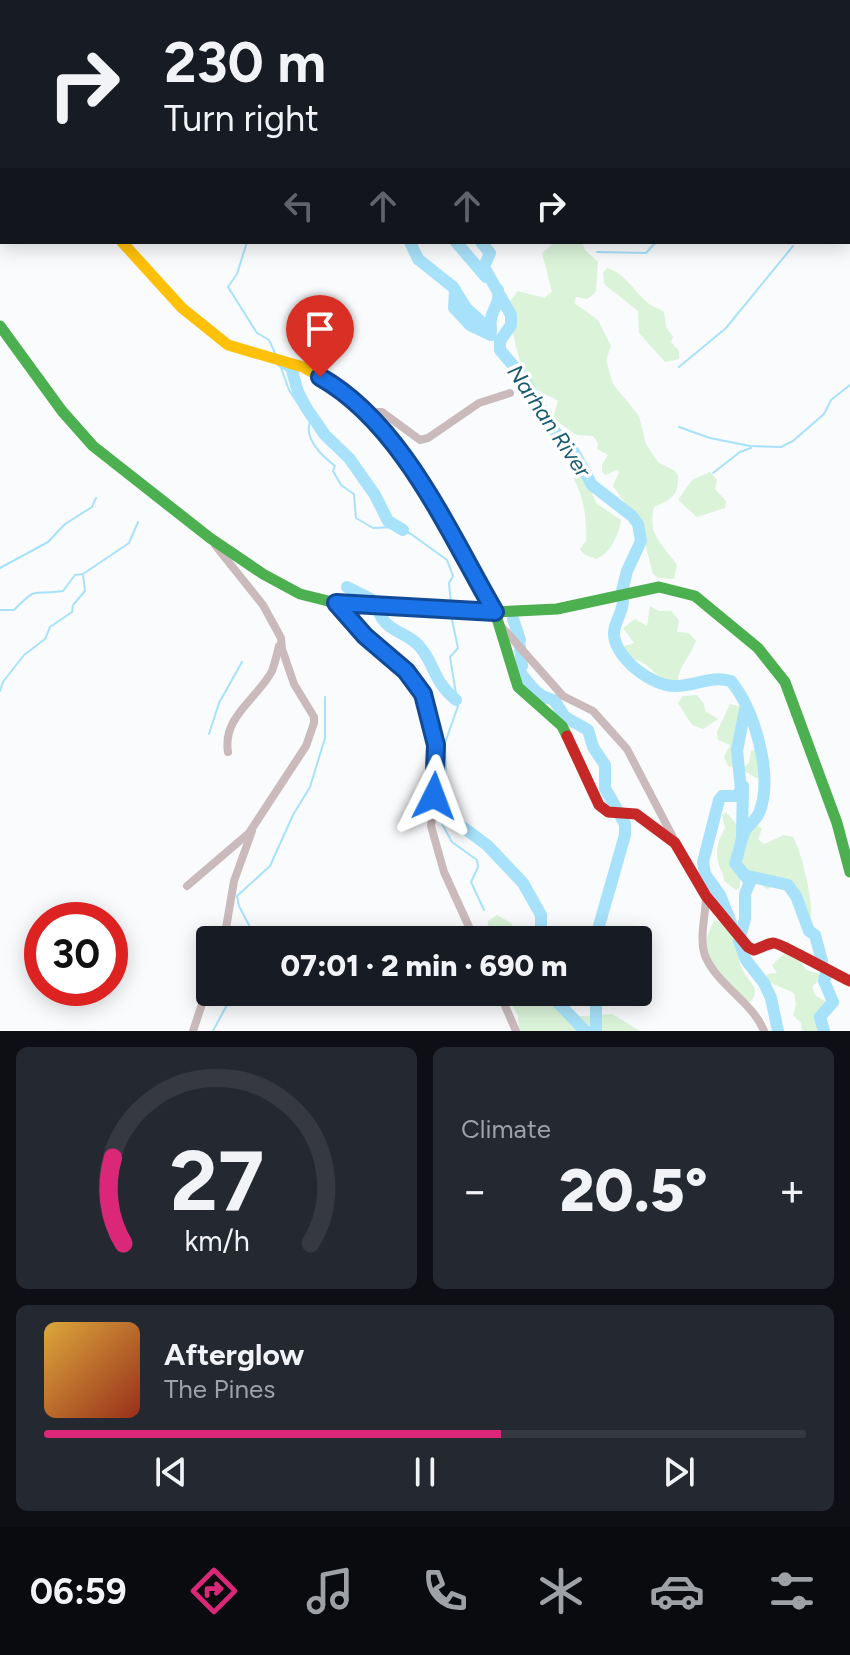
<!DOCTYPE html>
<html lang="en">
<head>
<meta charset="utf-8">
<style>
	:root { --surface:#171b24; --page:#242831; --text:#f1f3f6; --muted:#9ea1a6; --line:#363941; --accent:#db2777 }
	body { margin:0; font-family:Figtree,sans-serif; background:var(--page); color:var(--text); height:100vh; display:flex; flex-direction:column; font-size:30px; white-space:nowrap }
	* { box-sizing:border-box; margin:0 }
	p { font-size:26px; color:var(--muted) }
	.icon { flex:none; width:44px; height:44px; fill:none; stroke:currentColor; stroke-width:2; stroke-linecap:round; stroke-linejoin:round }
	.map { position:relative; height:1031px; overflow:hidden }
	.panel { display:flex; flex-direction:column; gap:16px; padding:16px; background:#0d0f14; flex:1 }
	.panel>* { flex:none }
	.top-card { position:absolute; left:0px; top:0px; width:850px; height:244px; box-shadow:0 4px 20px #0003; background:#171b24; color:var(--text); overflow:hidden }
	.speed { position:absolute; left:24px; top:902px; display:flex; gap:16px; font-size:40px; font-weight:700; text-align:center }
	.speed>* { display:grid; place-content:center; width:104px; height:104px; border-radius:50%; background:var(--surface); box-shadow:0 4px 20px #0003; line-height:1 }
	.speed .limit { border:12px solid #d22; background:#fff; color:#111 }
	.pin { position:absolute; display:grid; place-items:center; width:68px; height:68px; color:#fff; margin:-82px -34px; border-radius:50% 50% 50% 0; rotate:-45deg; box-shadow:0 0 8px #0007 }
	.pin .icon { rotate:45deg }
	.me { position:absolute; width:88px; margin:-44px; rotate:3deg; stroke-linejoin:round; filter:drop-shadow(0 0 6px #0008) }
	.turn { display:flex; align-items:center; gap:28px; height:168px; padding:0 32px; font-size:36px }
	.turn .icon { width:104px; height:104px; stroke-width:2.5 }
	.turn b { display:block; font-size:56px; line-height:68px }
	.lanes { display:flex; align-items:center; height:76px; padding:0 32px; background:#0003; justify-content:center; gap:40px; direction:ltr }
	.lanes .off { opacity:.35 }
	.big { font-size:60px; font-weight:800; line-height:1.1 }
	.panel .widget { flex:1; display:flex; flex-direction:column; justify-content:center; gap:12px; min-width:0; padding:0 28px; border-radius:12px; background:var(--page) }
	.panel .dial { align-items:center; gap:0 }
	.dial svg { height:208px; overflow:visible; fill:none; stroke:var(--line); stroke-width:7; stroke-linecap:round; text-anchor:middle }
	.dial text { fill:var(--text); stroke:none }
	.song { display:flex; align-items:center; gap:24px }
	.cover { width:96px; height:96px; border-radius:12px; background:linear-gradient(135deg,hsl(40 70% 55%),hsl(10 70% 35%)) }
	.played { height:8px; border-radius:4px; background:linear-gradient(90deg,var(--accent) 60%,var(--line) 60%) }
	.keys { display:flex; justify-content:space-around; direction:ltr }
	.heat { display:flex; justify-content:space-between; align-items:center; font-size:44px; direction:ltr }
	.panel .tiles { flex:1; display:grid; gap:16px; grid-template-columns:1fr 1fr }
	.widget:last-child { grid-column:span 2 }
	.trip { position:absolute; left:196px; top:926px; width:456px; height:80px; border-radius:8px; background:var(--surface); box-shadow:0 4px 20px #0003; font-weight:800; line-height:80px; text-align:center }
	.tabs { display:flex; height:128px; justify-content:space-around; align-items:center; background:#090b0e; color:var(--muted) }
	.tabs .icon { width:56px; height:56px }
	.tabs .current { color:var(--accent) }
	.tabs b { font-size:36px; color:var(--text) }
	.map>svg:first-child { display:block }
	.green { fill:#daf3d9 }
	.lines { fill:none; stroke-linecap:round; stroke-linejoin:round }
	.stream { stroke:#a7e2fa; stroke-width:2 }
	.river { stroke:#a7e2fa; stroke-width:12 }
	.street { stroke:#cababb; stroke-width:8 }
	.fast { stroke:#4caf50; stroke-width:11 }
	.slow { stroke:#ffc107; stroke-width:11 }
	.jam { stroke:#c62828; stroke-width:11 }
	.route-casing { stroke:#114b97; stroke-width:20 }
	.route { stroke:#1a73e8; stroke-width:14 }
	.labels { text-anchor:middle; dominant-baseline:central; stroke-width:7; stroke-linejoin:round; paint-order:stroke }
	.water-label { font-size:22px; font-style:italic; fill:#185b71; stroke:#fff }
</style>
</head>
<body>
<div class="map">
<svg width="850" height="1031" viewBox="0 0 850 1031">
	<rect width="100%" height="100%" fill="#fafbfd"/>
	<g class="green">
		<path d="M555 242H582L585 250 598 262 596 292 587 299 576 297 574 303 598 320 611 346 606 360 613 384 639 416 646 444 658 462 675 471 678 476C679 496 670 500 654 507 647 536 663 544 677 565L674 579 658 578 653 574 640 525 613 486 619 472 616 470 606 475 602 472V465L608 455 597 449 598 443 593 436 576 435 553 418 558 401C552 396 543 395 537 389 518 374 510 323 510 301L518 291 544 298 552 292 542 253Z"/>
		<path d="M608 268C626 275 634 291 647 302 652 307 659 308 664 312L666 327 673 337 671 342 679 351V359L665 362 639 333 638 311 604 284 603 272Z"/>
		<path d="M580 472 587 481 596 503 621 520C619 535 610 554 596 559L585 555 580 549 586 541C586 515 585 502 574 479Z"/>
		<polygon points="710,472 717,480 715,489 726,501 725,508 697,517 678,500 692,480"/>
		<path d="M650 606 659 611H671L679 620 677 632 689 633 696 641C691 655 678 668 678 680L674 682C660 680 655 672 645 664 636 658 628 660 621 652L622 647 634 643 623 628 635 619 647 626Z"/>
		<polygon points="697,695 704,704 705,711 718,719 703,729 692,725 678,703 683,696"/>
		<path d="M730 704 742 707C745 728 751 749 733 767L728 766 724 757 730 745 718 740 717 732Z"/>
		<polygon points="762,747 770,762 762,777 756,778 741,769 749,763 751,751"/>
		<path d="M726 812 739 827 748 829 756 824 762 829 758 839 764 844 784 835 793 837C801 850 815 906 810 919L802 920 788 893 779 884 767 889 743 872 740 873V887L736 890 724 881C724 871 719 870 718 861 715 848 719 839 725 828L722 815Z"/>
		<polygon points="497,915 511,923 521,940 487,940 488,921"/>
		<path d="M714 920C744 927 733 952 743 971 749 982 763 990 749 1003L743 1001 706 954V939Z"/>
		<polygon points="787,951 800,959 806,970 824,975 812,987 816,996 829,1003 834,1009 817,1016 822,1031 802,1031 801,1023 793,1015 796,1004 794,993 764,980 768,974 777,973 772,965"/>
		<polygon points="505,992 538,992 569,1017 612,1014 640,1031 519,1031 518,1016"/>
	</g>
	<g class="lines">
		<g class="stream">
			<polyline points="89,2 90,0"/>
			<polyline points="481,2 484,0"/>
			<polyline points="848,34 850,33"/>
			<polyline points="247,242 237,274 228,287 257,333 269,340 276,355"/>
			<polyline points="597,252 646,253 656,242"/>
			<path d="M280 365 289 390 310 422C304 438 321 455 335 466L333 471 341 485 354 494 356 518 373 528 397 527 411 534 447 560 453 576 449 583 451 605"/>
			<polyline points="679,367 726,328 793,246"/>
			<polyline points="679,427 710,438 750,446 781,447 793,441 824,414 831,400 850,385"/>
			<polyline points="713,473 740,452 751,448"/>
			<polyline points="0,568 48,542 65,524 92,507 96,498"/>
			<path d="M0 610H14C40 584 31 596 63 591L75 575 82 574"/>
			<polyline points="451,615 458,648 450,657 458,706 445,743 446,781 440,820 452,842 477,860 478,867 471,882 484,910"/>
			<polyline points="0,691 3,682 24,655 45,639 50,627 72,612 73,605 85,591 83,574 129,543 138,522"/>
			<polyline points="209,734 219,703 242,662"/>
			<polyline points="239,940 251,929 239,906 237,896 270,866 293,815 310,787 325,738 325,697"/>
			<polyline points="213,1031 234,992"/>
		</g>
		<g class="river">
			<polyline points="118,0 119,2"/>
			<polyline points="270,0 281,2"/>
			<polyline points="240,2 242,0"/>
			<polyline points="294,2 297,2"/>
			<polyline points="410,242 418,259 453,287 466,308 491,331"/>
			<polyline points="456,242 486,277"/>
			<polyline points="481,242 490,253 484,267 511,315 511,325 500,341 500,350 523,377 550,426 574,452 592,485 632,516 638,524 641,541 627,571 622,591"/>
			<polyline points="455,290 454,308 470,325 491,335"/>
			<path d="M491 329C488 311 501 306 498 290"/>
			<polyline points="281,361 291,367 298,392 307,409 325,435 349,458 375,495 388,521 403,530"/>
			<polyline points="347,587 377,602"/>
			<path d="M623 602C622 613 615 622 614 632 613 657 652 687 676 686 697 686 710 675 731 681 755 711 774 777 759 813 756 821 747 825 744 833 741 839 739 854 735 863L750 882 745 894V919L739 941 746 960 764 983 771 998 778 1031"/>
			<path d="M378 610C386 633 407 631 420 647 436 666 432 680 456 700"/>
			<polyline points="513,619 520,640"/>
			<path d="M520 647 522 666 519 671C531 686 536 696 554 700L565 717 588 730 593 747 605 765V788L625 824V835L595 940"/>
			<polyline points="443,808 449,817 487,845 523,883 541,915 541,940"/>
			<polyline points="742,834 743,786"/>
			<polyline points="744,875 788,885 796,896 809,931 815,935 822,961 820,965"/>
			<polyline points="731,923 720,895 705,874 703,862 719,800 722,796 736,796 741,790 737,750 745,710"/>
			<polyline points="548,992 585,1031"/>
			<polyline points="596,1031 596,992"/>
			<polyline points="824,1031 820,1017 833,1002 824,981 826,973"/>
		</g>
		<g class="street">
			<polyline points="0,129 2,129"/>
			<polyline points="369,412 382,412 420,440 428,438 479,403 510,393"/>
			<polyline points="336,603 365,636 406,671 428,706 436,755 437,785 431,826 444,872 475,940"/>
			<polyline points="501,626 563,696 593,711 627,749 675,841"/>
			<path d="M228 752C222 717 258 698 272 671 275 663 277 654 279 646"/>
			<polyline points="187,886 249,833 306,746 314,723 314,717 294,684 282,649 281,638 263,605 215,545"/>
			<path d="M706 896C706 915 698 941 706 958 720 987 753 1003 764 1031"/>
			<polyline points="224,940 234,881 252,831"/>
			<polyline points="499,992 516,1031"/>
			<polyline points="193,1031 210,980"/>
		</g>
		<g class="fast">
			<polyline points="0,326 62,411 93,446 210,538 263,574 300,594 336,603 495,612 518,687 562,726 567,736"/>
			<polyline points="485,594 495,612 557,609 659,587 695,596 758,648 785,682 837,823 850,872"/>
		</g>
		<polyline class="slow" points="122,242 182,308 228,345 303,367 338,387 369,412 410,466 485,594"/>
		<path class="jam" d="M567 736 599 805 608 812 636 814 675 843 706 896 748 947 754 950C760 948 767 944 773 943 778 942 839 976 850 981"/>
	</g>
	<g class="lines">
		<g class="route-casing">
			<path id="route" d="M320 377C402 423 449 533 495 612L336 603 365 636 406 671 423 694 436 745 434 796"/>
		</g>
		<use href="#route" class="route"/>
	</g>
	<g class="labels">
		<g class="water-label">
			<text transform="translate(549 421) rotate(56)">Narhan River</text>
		</g>
	</g>
</svg>
<div class="speed"><div class="limit">30</div></div>
<div class="pin" style="left:320px;top:377px;background:#d93025"><svg class="icon" aria-label="arrive" viewBox="0 0 24 24"><path d="M6 21V4h12l-3 4 3 4H6"/></svg></div>
<svg class="me" style="left:434px;top:796px" viewBox="-20 -20 40 40"><path d="M0-17L14 15 0 8-14 15z" fill="#1a73e8" stroke="#fff" stroke-width="4"/></svg>
<div class="trip">07:01 · 2 min · 690 m</div>
<div class="top-card">
<div class="turn"><svg class="icon" aria-label="right" viewBox="0 0 24 24"><path d="M7 20v-9h11M14 6l5 5-5 5"/></svg><div><b>230 m</b>Turn right</div></div>
<div class="lanes"><svg class="icon off" aria-label="left" viewBox="0 0 24 24"><path d="M17 20v-9H6M10 6l-5 5 5 5"/></svg><svg class="icon off" aria-label="ahead" viewBox="0 0 24 24"><path d="M12 20V5M6 11l6-6 6 6"/></svg><svg class="icon off" aria-label="ahead" viewBox="0 0 24 24"><path d="M12 20V5M6 11l6-6 6 6"/></svg><svg class="icon" aria-label="right" viewBox="0 0 24 24"><path d="M7 20v-9h11M14 6l5 5-5 5"/></svg></div>
</div>
</div>
<section class="panel">
<div class="tiles">
<div class="widget dial"><svg viewBox="0 0 100 80">
<path d="M14 69A42 42 0 1 1 86 69"/>
<path d="M14 69A42 42 0 0 1 10 36" stroke="#db2777"/>
<text x="50" y="56" font-size="32" font-weight="700">27</text>
<text x="50" y="72" font-size="11">km/h</text>
</svg></div>
<div class="widget"><p>Climate</p>
<div class="heat"><a>−</a><b class="big">20.5°</b><a>+</a></div>
</div>
<div class="widget">
<div class="song"><i class="cover"></i><div><b>Afterglow</b><p>The Pines</p></div></div>
<div class="played"></div>
<div class="keys"><svg class="icon" aria-label="previous" viewBox="0 0 24 24"><path d="M18 5L8 12l10 7zM5 5v14"/></svg><svg class="icon" aria-label="pause" viewBox="0 0 24 24"><path d="M8 5v14M16 5v14"/></svg><svg class="icon" aria-label="next" viewBox="0 0 24 24"><path d="M6 5l10 7-10 7zM19 5v14"/></svg></div>
</div>
</div>
</section>
<nav class="tabs">
<b>06:59</b>
<svg class="icon current" aria-label="directions" viewBox="0 0 24 24"><path d="M12 3l9 9-9 9-9-9zM9 14v-3h6M13 9l2 2-2 2"/></svg>
<svg class="icon" aria-label="music" viewBox="0 0 24 24"><path d="M9 18V5l10-2v13"/><circle cx="6" cy="18" r="3"/><circle cx="16" cy="16" r="3"/></svg>
<svg class="icon" aria-label="phone" viewBox="0 0 24 24"><path d="M5 4h4l2 5-3 2q2 4 5 5l2-3 5 2v4C11 20 4 13 5 4z"/></svg>
<svg class="icon" aria-label="climate" viewBox="0 0 24 24"><path d="M12 3v18M4 7l16 10M4 17L20 7"/></svg>
<svg class="icon" aria-label="car" viewBox="0 0 24 24"><path d="M5 17H2v-5l4-1 3-4h7l3 4 3 1v5h-3M9 17h6M6 11h13"/><circle cx="7" cy="17" r="2"/><circle cx="17" cy="17" r="2"/></svg>
<svg class="icon" aria-label="filters" viewBox="0 0 24 24"><path d="M4 7h16M4 17h16"/><circle cx="9" cy="7" r="2"/><circle cx="15" cy="17" r="2"/></svg>
</nav>
</body>
</html>
